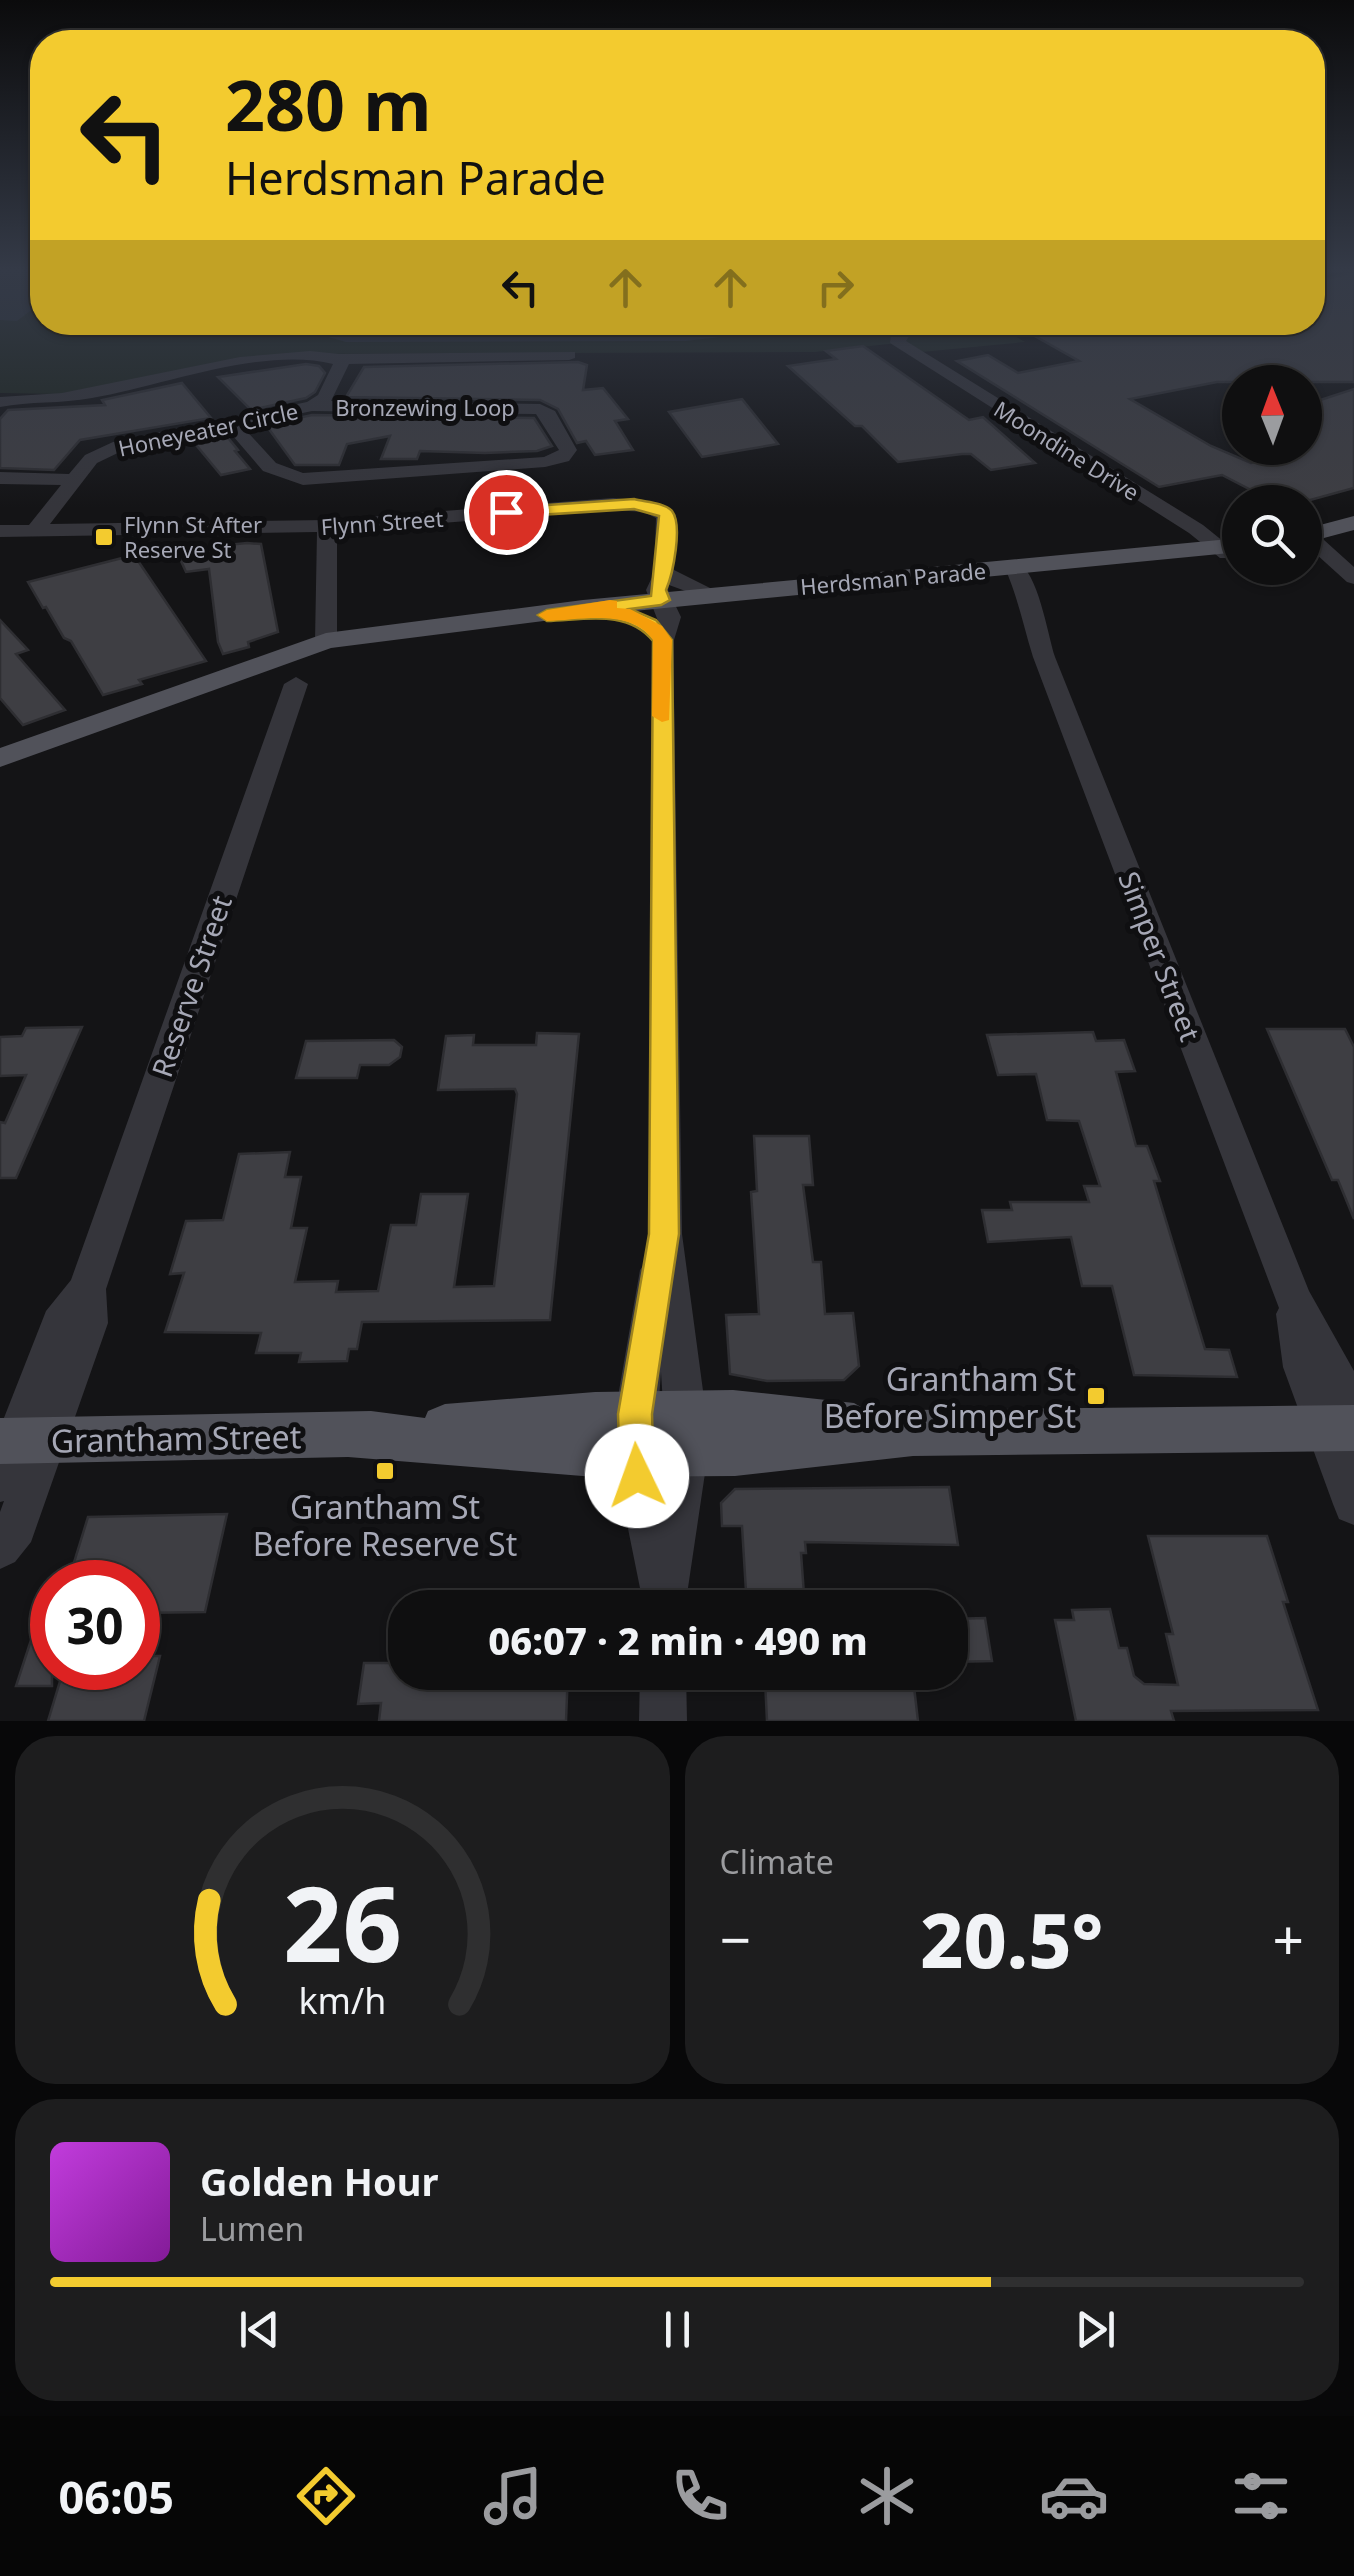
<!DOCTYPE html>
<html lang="en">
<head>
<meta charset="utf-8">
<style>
	:root { --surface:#0f0f10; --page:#1d1d1e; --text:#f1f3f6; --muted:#9b9c9f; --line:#2f2f30; --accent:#f3cb2f }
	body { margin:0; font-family:"Noto Sans",sans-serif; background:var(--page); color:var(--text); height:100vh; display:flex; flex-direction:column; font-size:38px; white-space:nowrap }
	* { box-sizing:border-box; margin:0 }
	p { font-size:32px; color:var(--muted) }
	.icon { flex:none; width:55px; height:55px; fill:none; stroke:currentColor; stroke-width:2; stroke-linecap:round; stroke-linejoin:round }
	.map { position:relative; height:1721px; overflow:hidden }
	.sheet { display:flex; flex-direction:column; gap:15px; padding:15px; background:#080809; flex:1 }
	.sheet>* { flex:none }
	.hud { position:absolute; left:30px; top:30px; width:1295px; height:305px; border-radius:40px; box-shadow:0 2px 8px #0004,0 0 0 2px var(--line); background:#f3cb2f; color:#111; overflow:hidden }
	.needle { width:65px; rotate:359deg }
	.tools { position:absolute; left:1222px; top:365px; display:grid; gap:20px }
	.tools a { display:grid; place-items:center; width:100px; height:100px; border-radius:50%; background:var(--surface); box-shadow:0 2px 8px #0004,0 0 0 2px var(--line); font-size:50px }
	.speed { position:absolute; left:30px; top:1560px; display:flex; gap:20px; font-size:50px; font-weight:700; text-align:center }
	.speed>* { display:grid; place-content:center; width:130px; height:130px; border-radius:50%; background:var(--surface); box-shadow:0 2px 8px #0004,0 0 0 2px var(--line); line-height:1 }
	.speed .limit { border:15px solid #d22; background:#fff; color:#111 }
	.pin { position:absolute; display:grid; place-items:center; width:85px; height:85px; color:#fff; margin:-42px; border:5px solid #fff; border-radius:50%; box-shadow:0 2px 10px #0007 }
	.me { position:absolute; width:110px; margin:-55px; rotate:357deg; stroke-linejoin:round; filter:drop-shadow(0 0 8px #0008) }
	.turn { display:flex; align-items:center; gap:35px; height:210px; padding:0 30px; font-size:45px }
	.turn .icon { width:130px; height:130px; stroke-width:2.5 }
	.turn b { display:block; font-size:70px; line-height:85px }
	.lanes { display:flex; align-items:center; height:95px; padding:0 30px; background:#0003; justify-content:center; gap:50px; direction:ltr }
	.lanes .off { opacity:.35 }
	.big { font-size:75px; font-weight:800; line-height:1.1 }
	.sheet .tile { flex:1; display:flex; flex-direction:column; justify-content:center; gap:15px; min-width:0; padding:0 35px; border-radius:40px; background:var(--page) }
	.sheet .dial { align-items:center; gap:0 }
	.dial svg { height:260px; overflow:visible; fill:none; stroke:var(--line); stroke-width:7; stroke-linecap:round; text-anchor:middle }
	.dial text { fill:var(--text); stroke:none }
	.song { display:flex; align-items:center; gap:30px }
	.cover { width:120px; height:120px; border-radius:15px; background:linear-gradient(135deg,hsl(290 70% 55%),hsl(290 70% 35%)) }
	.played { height:10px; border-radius:5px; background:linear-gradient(90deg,var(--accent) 75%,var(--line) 75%) }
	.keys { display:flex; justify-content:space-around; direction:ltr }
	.heat { display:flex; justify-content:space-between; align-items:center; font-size:55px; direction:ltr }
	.sheet .tiles { flex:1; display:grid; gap:15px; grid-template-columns:1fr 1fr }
	.tile:last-child { grid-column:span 2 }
	.trip { position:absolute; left:388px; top:1590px; width:580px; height:100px; border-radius:40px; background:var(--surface); box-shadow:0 2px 8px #0004,0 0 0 2px var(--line); font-weight:800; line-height:100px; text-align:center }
	.dock { display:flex; height:160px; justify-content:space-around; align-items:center; background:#060606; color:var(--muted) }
	.dock .icon { width:70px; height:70px }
	.dock .selected { color:var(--accent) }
	.dock b { font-size:45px; color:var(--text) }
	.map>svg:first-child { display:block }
	.green { fill:#1e2620 }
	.water { fill:#2a313a }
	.building { fill:#3e3e43; stroke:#2e2e32; stroke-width:2.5 }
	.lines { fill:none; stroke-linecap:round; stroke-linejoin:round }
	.minor { fill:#35353b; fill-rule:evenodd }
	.major { fill:#51525a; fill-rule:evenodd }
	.route { fill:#f3cb2f; stroke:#9e841f; stroke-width:2.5 }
	.slow { fill:#f59e0b }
	.poi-dot { fill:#f3cb2f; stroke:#0f0f11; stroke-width:4 }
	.labels { text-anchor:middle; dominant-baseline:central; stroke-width:10; stroke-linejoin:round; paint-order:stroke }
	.far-street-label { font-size:22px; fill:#a6a8b6; stroke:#0f0f11 }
	.far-poi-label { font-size:22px; fill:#a6a8b6; stroke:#0f0f11; text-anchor:start }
	.street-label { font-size:28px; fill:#a6a8b6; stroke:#0f0f11 }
	.near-poi-label { font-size:32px; fill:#a6a8b6; stroke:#0f0f11; text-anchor:end }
	.near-street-label { font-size:32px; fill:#a6a8b6; stroke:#0f0f11 }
</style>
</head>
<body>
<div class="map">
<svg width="1354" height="1721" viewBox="0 0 1354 1721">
	<rect width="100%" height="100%" fill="#141416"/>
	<polygon class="green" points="0,267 42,267 42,322 990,322 1025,342 922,352 898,343 815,352 283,354 59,394 0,393"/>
	<g class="water">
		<polygon points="0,267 42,267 42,302 17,321 0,320"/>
		<polygon points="279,323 786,323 762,332 686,341 346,342"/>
	</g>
	<g class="building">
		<polygon points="1354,272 1354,382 1217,382 1130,399 1211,446 1251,463 1305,448 1305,405 1354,389 1354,488 1303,502 1274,502 1222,475 1159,487 957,361 988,355 1018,373 1079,361 1024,330 1073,322 1312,322 1312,283"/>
		<polygon points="863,346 969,420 983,417 1035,463 991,470 971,454 962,454 898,462 862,426 855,426 788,366 836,359 826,351"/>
		<polygon points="578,362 587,365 583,390 603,388 628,419 615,421 633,450 595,455 586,441 577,443 558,409 540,400 346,397 364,367"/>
		<polygon points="306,364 319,366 325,373 315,392 306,398 251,410 218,377"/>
		<polygon points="182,383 211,418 80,440 54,470 0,468 0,419 8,410 105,405 102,400"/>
		<polygon points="742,399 778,444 702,457 669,412"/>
		<polygon points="312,415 534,418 552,446 537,451 485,453 420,451 417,459 381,459 390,436 347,444 339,465 295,465 266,425"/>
		<polygon points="224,433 238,450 235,451 250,469 221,475 192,440"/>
		<polygon points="247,543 261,544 278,632 248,642 249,647 223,654 218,642 209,569 186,572 176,550"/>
		<polygon points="134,555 206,661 139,680 142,684 103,695 71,641 64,638 46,607 43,608 28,582"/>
		<polygon points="0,620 28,650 16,654 65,710 23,725 0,698"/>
		<polygon points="82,1027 16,1178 0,1178 0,1122 5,1123 26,1075 0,1076 0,1037 22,1036 26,1028"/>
		<polygon points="1267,1029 1345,1029 1354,1047 1354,1219 1338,1180 1332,1180"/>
		<polygon points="1093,1032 1096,1041 1124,1040 1135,1071 1116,1072 1136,1146 1147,1146 1160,1181 1154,1181 1205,1349 1229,1350 1237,1377 1134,1375 1112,1286 1082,1286 1071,1237 988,1242 982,1210 1012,1210 1010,1202 1089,1202 1084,1186 1100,1186 1079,1121 1047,1120 1036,1074 998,1075 987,1035"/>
		<polygon points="537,1033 579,1034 550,1320 362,1322 357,1349 349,1349 347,1361 299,1362 301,1353 256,1353 261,1333 165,1332 184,1273 170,1274 186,1221 223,1220 239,1154 290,1152 285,1177 301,1177 291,1228 307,1228 295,1282 338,1281 336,1292 378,1291 391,1225 416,1225 421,1194 468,1194 454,1287 494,1286 517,1094 515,1089 438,1090 446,1036 474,1035 473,1045 536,1045"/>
		<polygon points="394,1040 402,1047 400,1057 389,1065 360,1065 357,1078 296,1078 306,1041"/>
		<polygon points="754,1136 809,1136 813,1185 803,1185 813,1262 821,1262 825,1314 853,1313 859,1366 844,1380 767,1381 730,1374 726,1315 759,1314 751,1192 757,1191"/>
		<polygon points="949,1487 958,1545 805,1542 806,1553 801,1553 805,1608 747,1608 742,1526 722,1526 721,1503 735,1489"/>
		<polygon points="227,1514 205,1612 138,1613 138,1582 68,1582 88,1517"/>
		<polygon points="1148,1536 1267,1536 1288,1602 1283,1602 1318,1710 1171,1711 1174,1721 1076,1721 1055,1620 1074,1620 1072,1610 1110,1609 1119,1648 1127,1648 1134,1676 1144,1684 1178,1685 1166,1634 1173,1634"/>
		<polygon points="985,1618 992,1661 950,1662 950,1619"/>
		<polygon points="52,1639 52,1686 16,1686 31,1640"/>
		<polygon points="138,1656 160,1656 144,1721 48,1721 64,1668 138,1668"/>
		<polygon points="364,1663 405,1663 405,1672 568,1672 566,1721 379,1721 381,1703 358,1704"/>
		<polygon points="913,1678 918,1721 767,1721 765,1680"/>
	</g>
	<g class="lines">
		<g class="minor">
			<polygon points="1312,267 1320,267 1312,271"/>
			<polygon points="950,322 1013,322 1006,327 910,335 906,341 1203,525 1234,550 1234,558 1220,558 1189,533 890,343 891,335 906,326"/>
			<path d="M310 351 339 354 575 352V358L569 360 349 364 331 401 540 404 555 411 577 450 569 461 545 467 303 485 263 471 227 429 124 450 97 463 50 524 327 520 613 498 655 502 676 515 674 570 724 595 713 601 669 585 668 590 681 617 674 640V698L682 1234 706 1413 708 1453 685 1608H641L642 1598 613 1454 615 1414 640 1270 649 1257 652 641 641 629 613 613 624 606 658 621 646 590 654 573 656 518 644 512 613 510 337 531V641L326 648 315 641 317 532 0 537V525H29L61 485 0 484V472L69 474 85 455 113 442 307 402 318 395 333 364C263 346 163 386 92 398 61 404 30 401 0 407V397L62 393 240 357ZM312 411 536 414 559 450 544 457 303 473 276 463 242 426ZM661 1372 666 1453 661 1485 655 1454Z"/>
			<polygon points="1305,530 1314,531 1354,567 1354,584 1347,582 1305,544"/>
			<path d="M1014 560C1038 568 1047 633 1055 657L1309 1291 1354 1371V1441L1351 1440 1354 1449V1525L1339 1519 1333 1504 1283 1367 1276 1314 1279 1308 1033 657C1023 625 1018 597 1004 566Z"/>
			<polygon points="296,677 308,684 106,1289 108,1323 31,1542 15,1562 0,1569 0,1512 4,1501 0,1502 0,1428 46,1311 71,1280 284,684"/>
			<polygon points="640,1672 686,1672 687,1721 639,1721"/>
		</g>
		<g class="major">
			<polygon points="1354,516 1354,530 1305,543 1305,529"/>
			<polygon points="1240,538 1240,552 583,616 331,648 0,767 0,748 326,633 583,600"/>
			<polygon points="733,1390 854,1403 873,1414 913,1410 1354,1405 1354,1451 913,1456 735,1476 595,1477 348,1457 0,1464 0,1418 371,1411 425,1418 428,1411 445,1404 595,1392"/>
		</g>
	</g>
	<linearGradient id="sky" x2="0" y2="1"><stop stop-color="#0b0b0c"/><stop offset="0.53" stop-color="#343a47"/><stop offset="1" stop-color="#343a47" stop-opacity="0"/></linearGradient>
	<rect width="1354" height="508" fill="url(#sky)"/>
	<path class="route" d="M634 499C644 502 664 502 672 511 683 525 673 574 666 590L670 600 661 605 630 609 656 620 672 640 679 1234 652 1414 654 1476 649 1488 637 1493 625 1488 620 1476 618 1414 649 1234 653 641C627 609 585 620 547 621L538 615 547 610 651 596 659 516 634 509 506 517 498 512 506 508Z"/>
	<path class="slow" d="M610 600 617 601V608L630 609 662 626 672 640 669 720 662 722 652 716 653 640C631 608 581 620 547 621L538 615 547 610Z"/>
	<g class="poi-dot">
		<rect x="94" y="527" width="20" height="20" rx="5"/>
		<rect x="1086" y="1386" width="20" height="20" rx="5"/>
		<rect x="375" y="1461" width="20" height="20" rx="5"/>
	</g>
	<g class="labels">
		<g class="far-street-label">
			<text x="425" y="407">Bronzewing Loop</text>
			<text transform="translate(208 429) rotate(-12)">Honeyeater Circle</text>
			<text transform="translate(1067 450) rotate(32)">Moondine Drive</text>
			<text transform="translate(382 522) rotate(-4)">Flynn Street</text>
			<text transform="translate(893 578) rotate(-5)">Herdsman Parade</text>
		</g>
		<g class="far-poi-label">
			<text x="124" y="524">Flynn St After<tspan x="124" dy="25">Reserve St</tspan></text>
		</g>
		<g class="street-label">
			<text transform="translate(1160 956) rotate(69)">Simper Street</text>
			<text transform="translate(191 986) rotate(-71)">Reserve Street</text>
		</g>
		<g class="near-poi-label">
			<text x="1076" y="1378">Grantham St<tspan x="1076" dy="37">Before Simper St</tspan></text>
			<text x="385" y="1506" text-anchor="middle">Grantham St<tspan x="385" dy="37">Before Reserve St</tspan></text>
		</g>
		<g class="near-street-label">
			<text transform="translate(176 1438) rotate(-1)">Grantham Street</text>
		</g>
	</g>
</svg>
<div class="tools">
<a><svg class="needle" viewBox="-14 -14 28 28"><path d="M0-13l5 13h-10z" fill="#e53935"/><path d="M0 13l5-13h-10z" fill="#9b9c9f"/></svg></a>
<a><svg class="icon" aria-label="search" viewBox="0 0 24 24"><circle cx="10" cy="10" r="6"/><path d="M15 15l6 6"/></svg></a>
</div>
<div class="speed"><div class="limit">30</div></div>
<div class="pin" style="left:506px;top:512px;background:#d93025"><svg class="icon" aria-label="arrive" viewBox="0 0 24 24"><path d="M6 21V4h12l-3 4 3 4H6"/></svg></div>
<svg class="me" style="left:637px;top:1476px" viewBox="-20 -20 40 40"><circle r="19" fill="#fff"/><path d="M0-13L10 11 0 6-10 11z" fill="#f3cb2f"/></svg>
<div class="trip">06:07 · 2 min · 490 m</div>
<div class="hud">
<div class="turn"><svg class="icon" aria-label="left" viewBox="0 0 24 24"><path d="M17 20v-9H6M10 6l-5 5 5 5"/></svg><div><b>280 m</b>Herdsman Parade</div></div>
<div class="lanes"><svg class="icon" aria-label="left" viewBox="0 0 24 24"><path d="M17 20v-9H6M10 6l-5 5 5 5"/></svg><svg class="icon off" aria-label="ahead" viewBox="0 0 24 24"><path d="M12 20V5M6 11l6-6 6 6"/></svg><svg class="icon off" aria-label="ahead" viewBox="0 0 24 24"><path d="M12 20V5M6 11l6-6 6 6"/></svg><svg class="icon off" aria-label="right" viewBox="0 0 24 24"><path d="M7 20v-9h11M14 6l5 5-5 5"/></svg></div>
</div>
</div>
<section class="sheet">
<div class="tiles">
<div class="tile dial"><svg viewBox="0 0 100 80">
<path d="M14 69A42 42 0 1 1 86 69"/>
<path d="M14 69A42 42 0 0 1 9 37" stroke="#f3cb2f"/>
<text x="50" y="56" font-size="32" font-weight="700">26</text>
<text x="50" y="72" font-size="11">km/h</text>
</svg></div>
<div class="tile"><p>Climate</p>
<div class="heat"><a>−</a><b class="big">20.5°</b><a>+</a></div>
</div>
<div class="tile">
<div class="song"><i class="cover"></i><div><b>Golden Hour</b><p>Lumen</p></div></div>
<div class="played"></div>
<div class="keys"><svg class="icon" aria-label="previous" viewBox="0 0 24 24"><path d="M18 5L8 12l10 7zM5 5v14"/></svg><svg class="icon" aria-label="pause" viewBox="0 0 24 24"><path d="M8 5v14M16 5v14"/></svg><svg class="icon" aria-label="next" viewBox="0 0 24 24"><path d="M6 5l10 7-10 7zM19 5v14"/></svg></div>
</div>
</div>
</section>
<nav class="dock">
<b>06:05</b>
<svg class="icon selected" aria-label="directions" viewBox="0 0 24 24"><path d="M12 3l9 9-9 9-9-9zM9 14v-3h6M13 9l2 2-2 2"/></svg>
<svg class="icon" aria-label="music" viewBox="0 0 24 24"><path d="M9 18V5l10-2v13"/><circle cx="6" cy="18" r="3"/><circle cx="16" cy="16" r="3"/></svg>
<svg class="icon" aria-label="phone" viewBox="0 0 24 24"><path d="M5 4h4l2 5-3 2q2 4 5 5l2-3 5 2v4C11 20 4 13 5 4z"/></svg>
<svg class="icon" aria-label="climate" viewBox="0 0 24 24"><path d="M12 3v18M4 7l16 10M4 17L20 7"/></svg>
<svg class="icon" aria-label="car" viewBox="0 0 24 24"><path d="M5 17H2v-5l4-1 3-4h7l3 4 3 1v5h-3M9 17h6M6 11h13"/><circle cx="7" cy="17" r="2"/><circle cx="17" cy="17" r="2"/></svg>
<svg class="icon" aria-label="filters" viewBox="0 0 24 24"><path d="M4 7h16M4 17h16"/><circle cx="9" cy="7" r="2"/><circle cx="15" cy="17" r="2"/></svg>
</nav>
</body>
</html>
